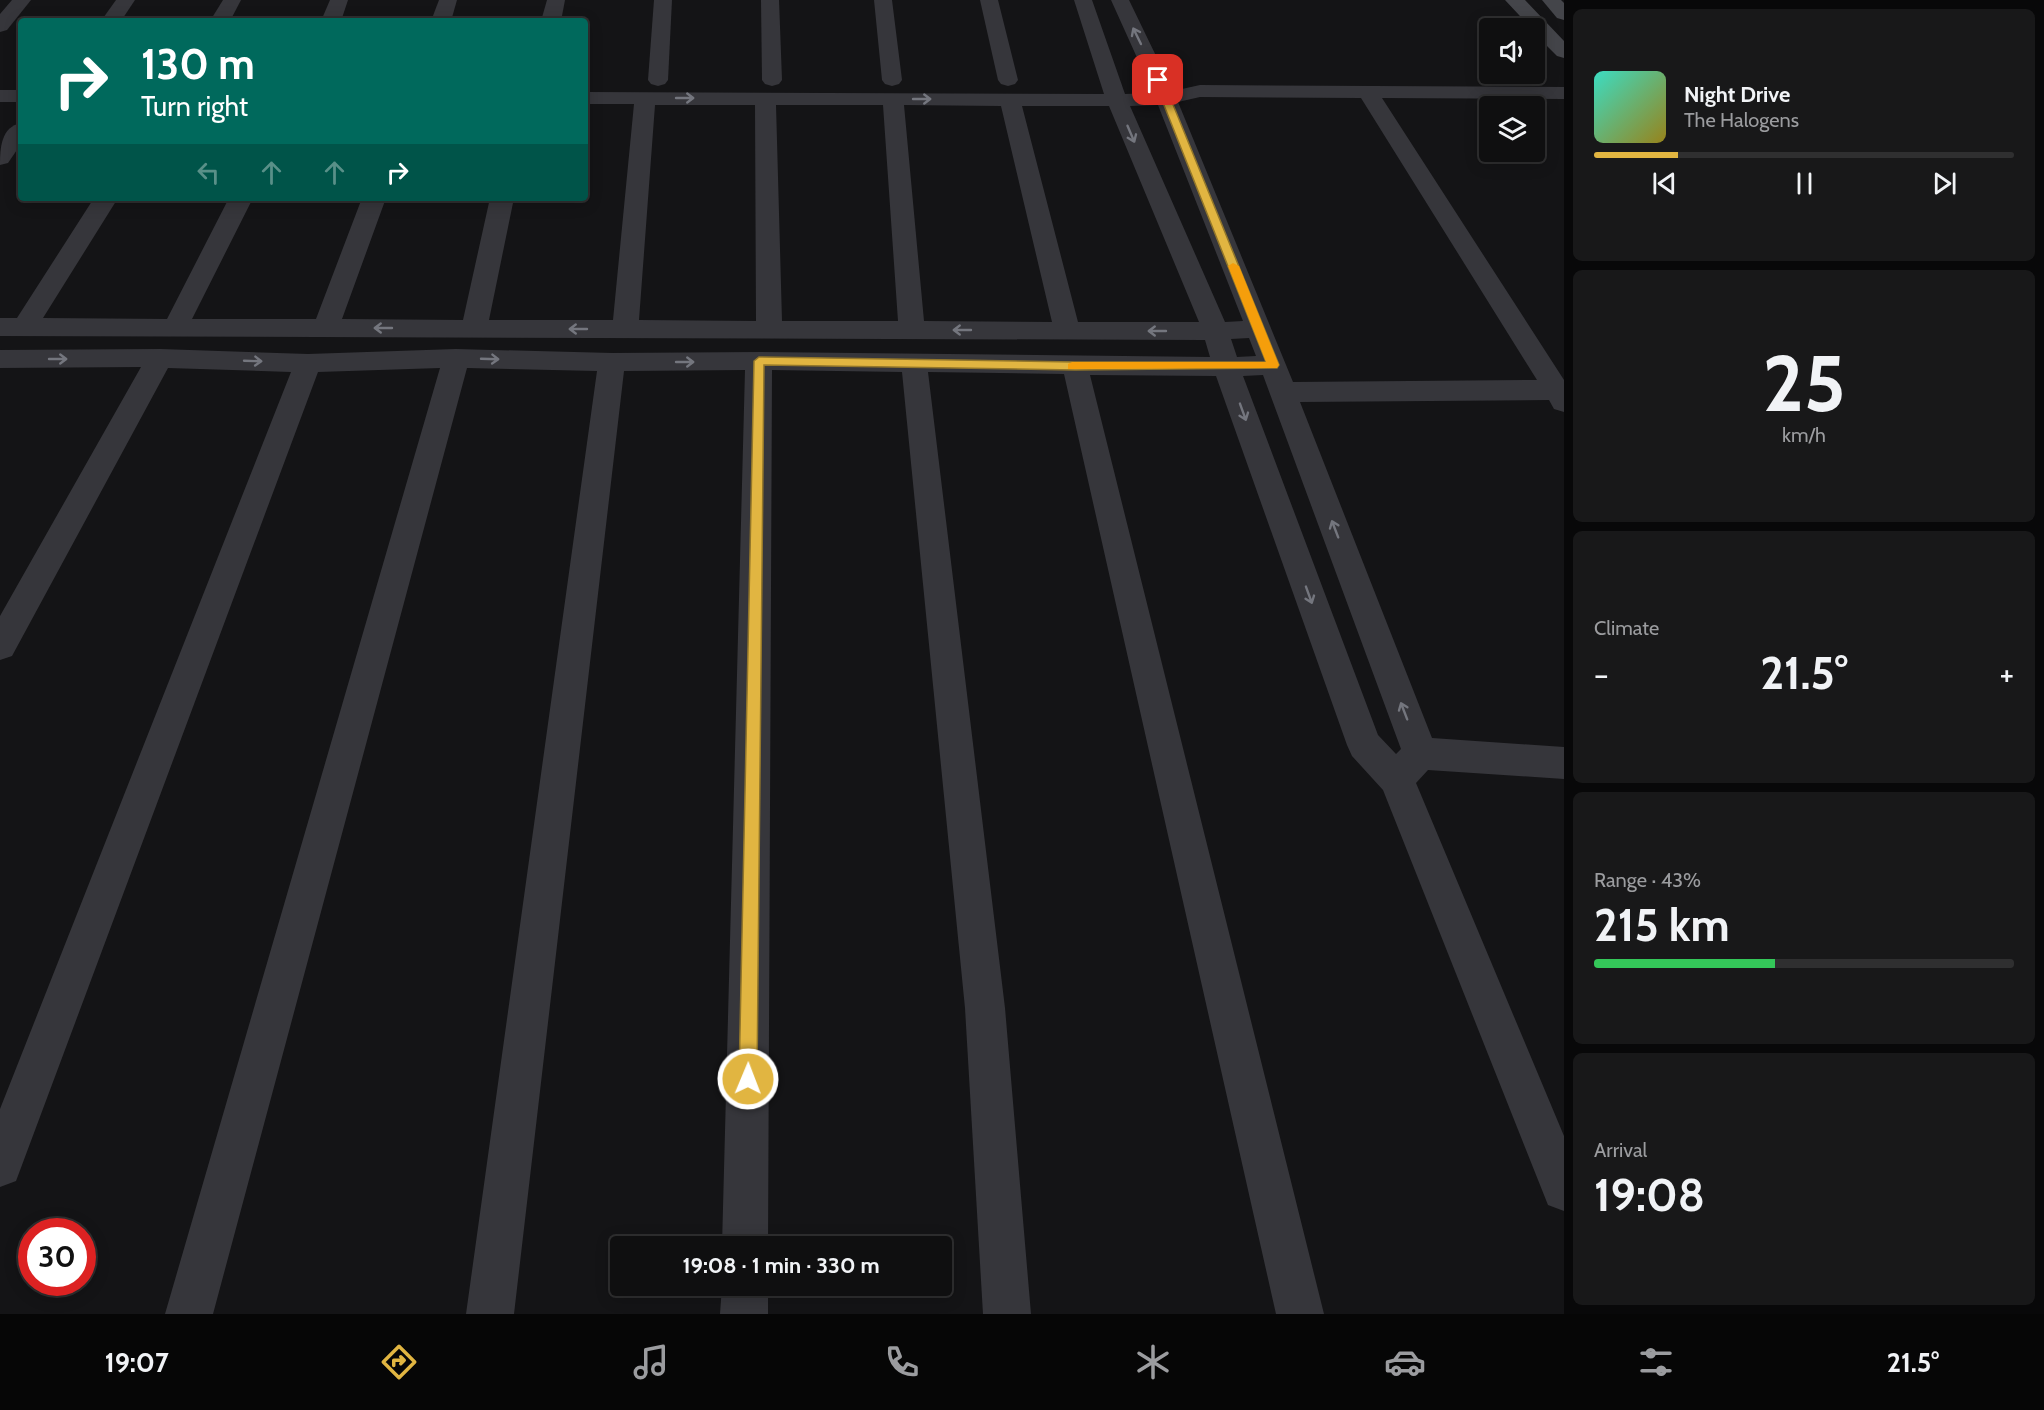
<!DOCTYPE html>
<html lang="en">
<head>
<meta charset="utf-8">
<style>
	:root { --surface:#0f0f10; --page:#181819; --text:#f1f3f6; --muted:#9b9c9f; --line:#2f2f30; --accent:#e1b541 }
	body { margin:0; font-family:Cabin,sans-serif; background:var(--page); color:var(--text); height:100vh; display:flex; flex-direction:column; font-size:22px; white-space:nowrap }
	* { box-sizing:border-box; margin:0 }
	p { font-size:20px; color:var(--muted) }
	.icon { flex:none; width:33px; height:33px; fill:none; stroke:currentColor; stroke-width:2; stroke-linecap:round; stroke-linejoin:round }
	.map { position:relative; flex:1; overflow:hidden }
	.panel { display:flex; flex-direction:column; gap:9px; padding:9px; background:#080809; width:480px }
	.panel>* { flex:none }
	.top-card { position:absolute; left:18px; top:18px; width:570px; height:183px; border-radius:6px; box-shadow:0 3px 15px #0003,0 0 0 2px var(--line); background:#00695c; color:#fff; overflow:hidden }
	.tools { position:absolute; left:1479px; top:18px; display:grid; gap:12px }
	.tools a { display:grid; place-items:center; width:66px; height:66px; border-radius:6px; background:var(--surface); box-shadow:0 3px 15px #0003,0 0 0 2px var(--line); font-size:30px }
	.speed { position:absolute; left:18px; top:1218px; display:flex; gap:12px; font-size:30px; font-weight:700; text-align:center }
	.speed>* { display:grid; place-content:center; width:78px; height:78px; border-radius:50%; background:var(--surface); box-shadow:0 3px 15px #0003,0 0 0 2px var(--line); line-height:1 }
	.speed .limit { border:9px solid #d22; background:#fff; color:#111 }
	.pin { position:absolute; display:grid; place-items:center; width:51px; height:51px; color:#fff; margin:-26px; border-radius:12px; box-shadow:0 3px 9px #0006 }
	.me { position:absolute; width:66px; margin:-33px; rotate:1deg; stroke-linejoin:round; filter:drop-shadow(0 0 4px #0008) }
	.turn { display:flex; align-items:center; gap:21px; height:126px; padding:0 24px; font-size:27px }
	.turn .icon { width:78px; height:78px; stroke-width:2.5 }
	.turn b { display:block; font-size:42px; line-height:51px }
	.lanes { display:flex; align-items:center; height:57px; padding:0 24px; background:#0003; justify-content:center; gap:30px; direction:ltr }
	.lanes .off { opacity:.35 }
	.big { font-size:45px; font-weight:700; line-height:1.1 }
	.panel .tile { flex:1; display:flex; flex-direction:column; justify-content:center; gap:9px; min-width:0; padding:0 21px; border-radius:9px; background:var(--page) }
	.panel .dial { align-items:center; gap:0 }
	.dial b { font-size:78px; line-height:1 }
	.song { display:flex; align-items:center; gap:18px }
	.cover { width:72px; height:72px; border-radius:9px; background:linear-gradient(135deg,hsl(170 70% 55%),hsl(50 70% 35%)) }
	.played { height:6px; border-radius:3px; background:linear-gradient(90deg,var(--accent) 20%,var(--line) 20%) }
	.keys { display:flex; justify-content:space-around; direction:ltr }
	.heat { display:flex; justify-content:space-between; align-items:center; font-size:33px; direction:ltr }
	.charge { height:9px; border-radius:4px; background:linear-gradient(90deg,#34c759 43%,var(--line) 0) }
	.trip { position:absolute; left:610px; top:1236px; width:342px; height:60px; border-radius:6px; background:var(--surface); box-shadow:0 3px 15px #0003,0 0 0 2px var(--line); font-weight:700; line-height:60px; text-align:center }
	.dock { display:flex; height:96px; justify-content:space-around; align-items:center; background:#060606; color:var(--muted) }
	.dock .icon { width:42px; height:42px }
	.dock .active { color:var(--accent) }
	.dock b { font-size:27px; color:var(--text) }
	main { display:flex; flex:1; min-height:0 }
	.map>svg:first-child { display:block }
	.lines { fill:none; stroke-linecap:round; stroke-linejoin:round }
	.street { fill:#36363b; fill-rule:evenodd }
	.secondary { fill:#44454a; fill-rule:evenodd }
	.oneway { stroke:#74767e }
	.route { fill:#e1b541; stroke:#92762a; stroke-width:1.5 }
	.slow { fill:#f59e0b }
</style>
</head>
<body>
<main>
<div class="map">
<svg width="1564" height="1314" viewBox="0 0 1564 1314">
	<rect width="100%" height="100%" fill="#141416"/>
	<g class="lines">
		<g class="street">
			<polygon points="12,0 31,0 7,30 0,32 0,14"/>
			<polygon points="116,0 135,0 121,21 101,21"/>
			<polygon points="223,0 241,0 230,21 210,21"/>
			<polygon points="330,0 348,0 341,21 321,21"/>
			<polygon points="439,0 457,0 451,21 431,21"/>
			<polygon points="547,0 565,0 561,21 541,21"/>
			<polygon points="654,0 672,0 668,80 665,84 658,86 651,84 648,80"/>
			<polygon points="761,0 779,0 782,80 779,84 772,86 765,84 762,80"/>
			<polygon points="874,0 892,0 902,80 899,84 892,86 885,84 882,80"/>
			<polygon points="980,0 998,0 1018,80 1015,84 1008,86 1001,84 998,80"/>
			<path d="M1074 0H1092L1125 94 1153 93 1111 0H1129L1173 91 1200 85 1564 87V99L1382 98 1564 380V412L1554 409 1549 400 1300 402 1432 738 1564 747V779L1428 770 1416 783 1564 1136V1211L1548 1205 1383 790 1352 756 1347 745 1216 376 1090 375 1324 1314H1276L1064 374 928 372 1005 1008 1031 1314H983L965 1008 902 372 772 370 768 1246H722L745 370 624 371 514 1314H466L597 371 467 368 213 1314H165L440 368 318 372 22 1165 16 1181 0 1187V1109L291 372 168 368 12 656 0 660V616L141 367 0 368V350L160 349 308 354 456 349 612 353 759 352 1210 357 1205 340 0 336V318H17L94 198H118L43 318 167 319 229 198H253L192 319H316L362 198H386L342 319 463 320 490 198H514L489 320H613L634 104H585V92L1104 94ZM1200 97 1361 98 1537 380 1293 382 1178 102ZM655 105H755L756 321 639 320ZM776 105H883L898 321H782ZM904 105 1001 106 1052 322 924 321ZM1158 105 1243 321 1225 322 1130 106ZM1022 106H1109L1199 322H1078ZM1249 338 1256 356 1237 357 1231 339ZM1263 375 1401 749 1396 754 1378 735 1243 376Z"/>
			<rect x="0" y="90" width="21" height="12"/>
			<path d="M21 123V144L8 163 0 165C0 148 1 127 21 123Z"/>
			<polygon points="722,1286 768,1286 768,1314 720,1314"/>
		</g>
		<g class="secondary">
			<polygon points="1505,0 1525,0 1564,41 1564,58 1557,56 1534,33 1534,28 1531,28"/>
			<polygon points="1542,0 1561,0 1564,3 1564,20 1557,18"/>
		</g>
	</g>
	<defs><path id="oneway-shaft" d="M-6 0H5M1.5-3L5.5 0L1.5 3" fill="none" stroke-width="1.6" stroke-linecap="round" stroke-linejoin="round" transform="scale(1.5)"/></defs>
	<g class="oneway">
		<use href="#oneway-shaft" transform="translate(1137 36) rotate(-116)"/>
		<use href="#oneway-shaft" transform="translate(685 98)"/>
		<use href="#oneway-shaft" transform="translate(922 99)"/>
		<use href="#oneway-shaft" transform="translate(1131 134) rotate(67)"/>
		<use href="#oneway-shaft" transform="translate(383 328) rotate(-180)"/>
		<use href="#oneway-shaft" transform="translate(578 329) rotate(-180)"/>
		<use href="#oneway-shaft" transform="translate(962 330) rotate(-180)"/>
		<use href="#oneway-shaft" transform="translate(1157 331) rotate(-180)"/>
		<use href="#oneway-shaft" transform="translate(58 359)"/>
		<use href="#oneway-shaft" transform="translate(490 359) rotate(2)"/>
		<use href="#oneway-shaft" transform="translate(253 361) rotate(2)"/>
		<use href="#oneway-shaft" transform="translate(685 362)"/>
		<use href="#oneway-shaft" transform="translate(1243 412) rotate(70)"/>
		<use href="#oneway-shaft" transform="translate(1335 529) rotate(-111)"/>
		<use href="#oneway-shaft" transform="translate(1309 595) rotate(70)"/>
		<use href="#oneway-shaft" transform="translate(1404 711) rotate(-111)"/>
	</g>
	<polygon class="route" points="1158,77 1163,80 1279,365 1277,368 1075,370 764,365 757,1079 754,1085 748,1088 742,1085 739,1079 754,361 759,357 1075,362 1266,362 1154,80"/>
	<polygon class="slow" points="1233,263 1239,266 1279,365 1277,368 1068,369 1068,364 1072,362 1266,362 1228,266"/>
</svg>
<div class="tools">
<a><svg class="icon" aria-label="sound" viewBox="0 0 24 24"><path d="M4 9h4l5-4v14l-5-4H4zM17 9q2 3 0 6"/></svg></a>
<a><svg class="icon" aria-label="layers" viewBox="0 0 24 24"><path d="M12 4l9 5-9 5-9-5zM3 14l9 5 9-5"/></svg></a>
</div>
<div class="speed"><div class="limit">30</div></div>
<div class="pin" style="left:1158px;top:80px;background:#d93025"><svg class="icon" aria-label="arrive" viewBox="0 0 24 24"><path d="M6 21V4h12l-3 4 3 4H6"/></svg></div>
<svg class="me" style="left:748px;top:1079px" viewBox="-20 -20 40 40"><circle r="17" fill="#e1b541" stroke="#fff" stroke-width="3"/><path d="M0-11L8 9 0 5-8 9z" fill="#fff"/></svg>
<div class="trip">19:08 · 1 min · 330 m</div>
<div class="top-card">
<div class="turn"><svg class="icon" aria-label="right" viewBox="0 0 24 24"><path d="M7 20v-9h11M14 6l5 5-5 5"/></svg><div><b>130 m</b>Turn right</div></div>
<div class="lanes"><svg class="icon off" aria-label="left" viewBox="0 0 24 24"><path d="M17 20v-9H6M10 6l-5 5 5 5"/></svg><svg class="icon off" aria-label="ahead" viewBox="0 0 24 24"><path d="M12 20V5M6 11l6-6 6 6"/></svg><svg class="icon off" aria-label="ahead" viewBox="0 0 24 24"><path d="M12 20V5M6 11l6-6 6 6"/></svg><svg class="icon" aria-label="right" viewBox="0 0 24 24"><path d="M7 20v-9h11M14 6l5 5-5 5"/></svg></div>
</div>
</div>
<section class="panel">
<div class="tile">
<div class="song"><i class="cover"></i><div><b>Night Drive</b><p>The Halogens</p></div></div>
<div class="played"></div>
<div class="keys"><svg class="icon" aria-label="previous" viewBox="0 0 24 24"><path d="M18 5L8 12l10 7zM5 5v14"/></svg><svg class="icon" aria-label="pause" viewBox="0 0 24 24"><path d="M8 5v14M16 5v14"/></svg><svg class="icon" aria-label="next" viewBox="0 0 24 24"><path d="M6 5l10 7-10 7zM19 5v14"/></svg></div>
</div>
<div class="tile dial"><b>25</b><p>km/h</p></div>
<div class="tile"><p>Climate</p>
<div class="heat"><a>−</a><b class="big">21.5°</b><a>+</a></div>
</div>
<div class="tile"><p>Range · 43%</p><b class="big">215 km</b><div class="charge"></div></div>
<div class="tile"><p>Arrival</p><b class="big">19:08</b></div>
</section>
</main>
<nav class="dock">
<b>19:07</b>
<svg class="icon active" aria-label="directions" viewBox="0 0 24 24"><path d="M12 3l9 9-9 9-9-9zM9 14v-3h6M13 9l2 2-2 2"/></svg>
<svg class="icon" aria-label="music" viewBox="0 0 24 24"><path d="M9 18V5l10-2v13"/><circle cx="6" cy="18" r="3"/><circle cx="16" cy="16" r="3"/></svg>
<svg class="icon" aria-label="phone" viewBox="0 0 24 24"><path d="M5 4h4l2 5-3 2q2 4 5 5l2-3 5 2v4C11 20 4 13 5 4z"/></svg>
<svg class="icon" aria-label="climate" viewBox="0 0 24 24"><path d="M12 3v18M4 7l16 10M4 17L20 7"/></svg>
<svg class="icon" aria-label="car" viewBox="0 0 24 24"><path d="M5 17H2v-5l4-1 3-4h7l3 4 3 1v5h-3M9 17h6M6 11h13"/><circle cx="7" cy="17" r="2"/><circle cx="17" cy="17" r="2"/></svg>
<svg class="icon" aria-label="filters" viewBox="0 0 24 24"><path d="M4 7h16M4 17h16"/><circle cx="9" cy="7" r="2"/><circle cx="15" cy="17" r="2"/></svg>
<b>21.5°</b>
</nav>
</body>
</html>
